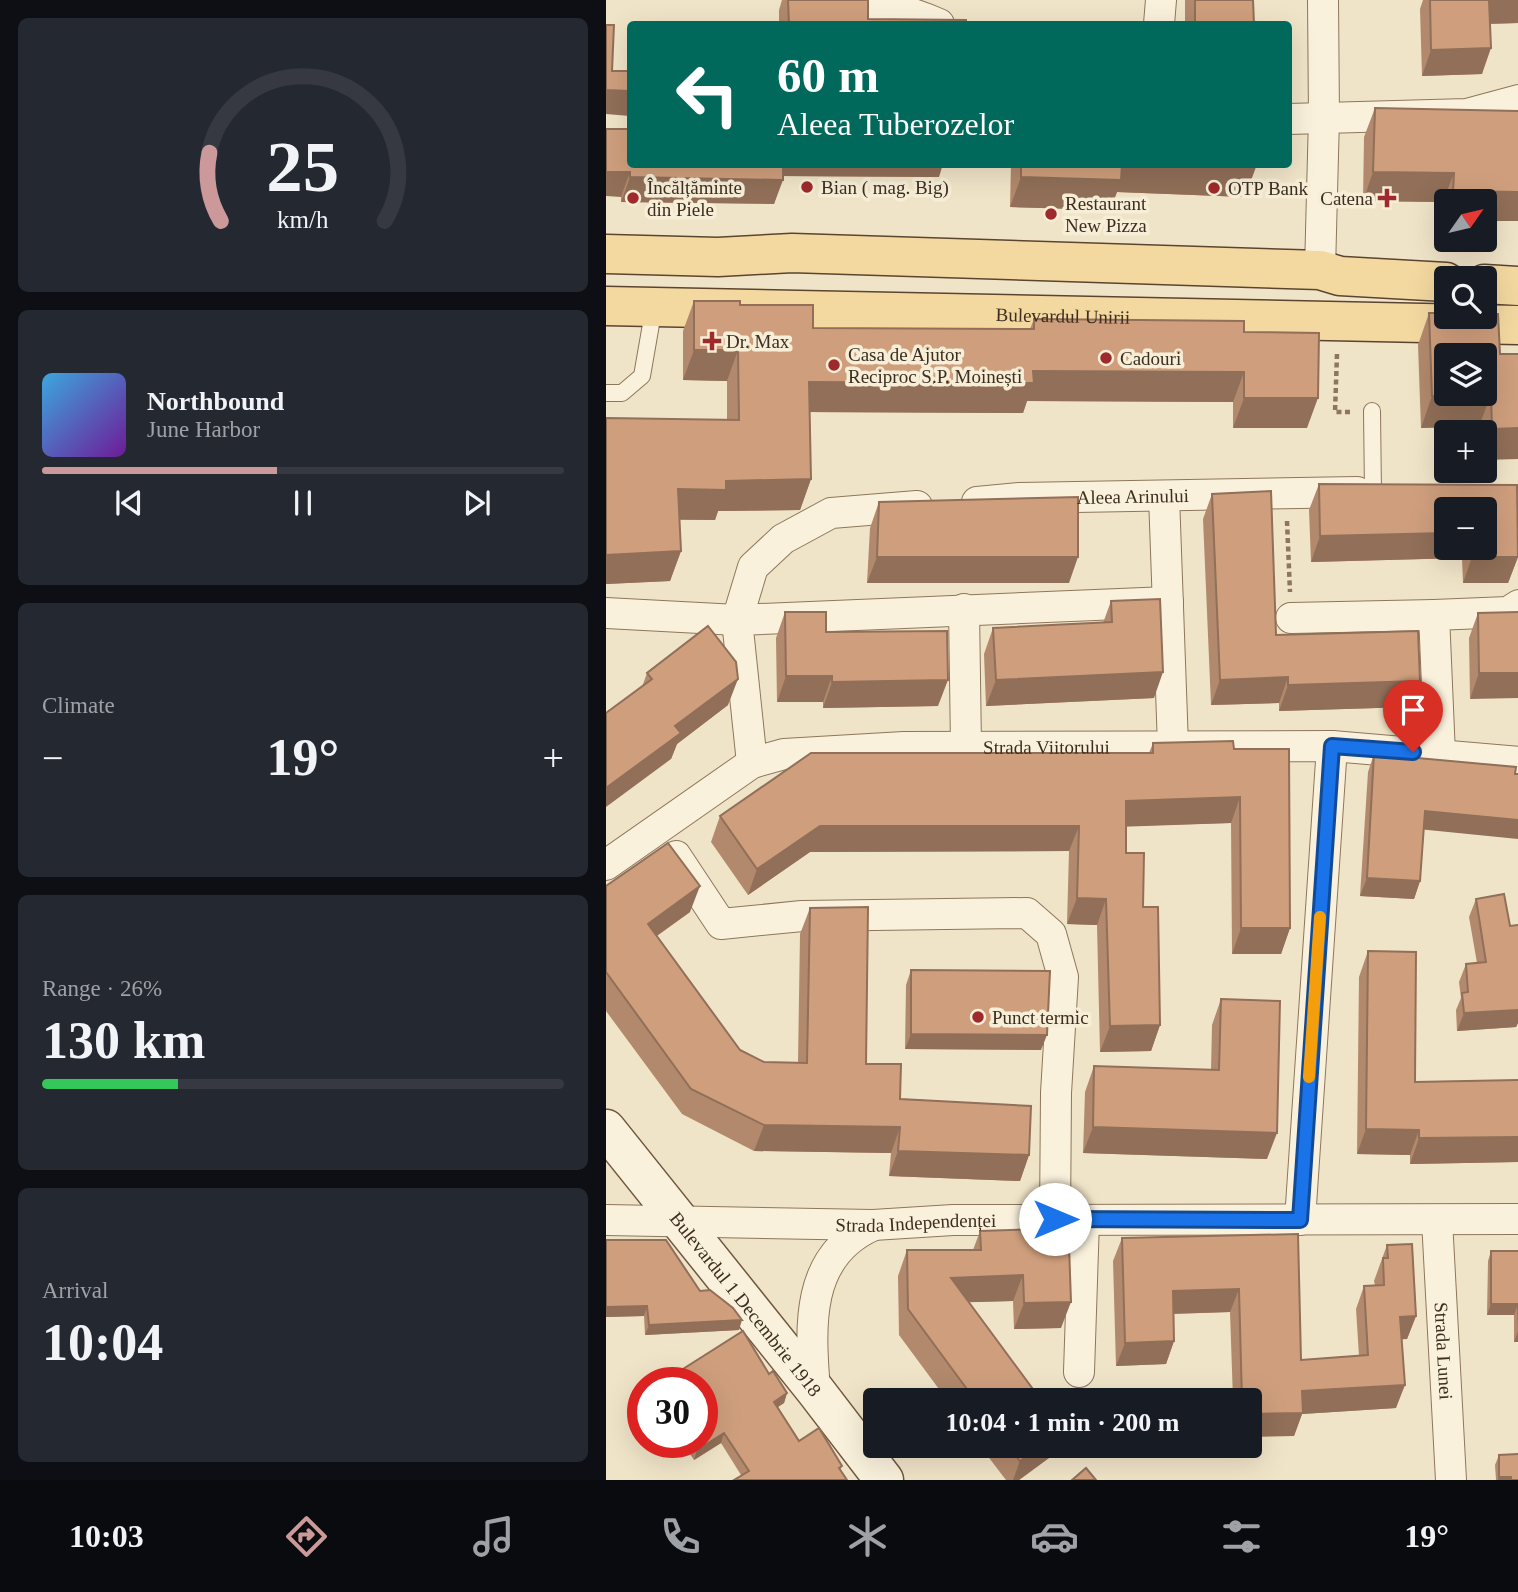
<!DOCTYPE html>
<html lang="en">
<head>
<meta charset="utf-8">
<style>
	:root { --surface:#171b24; --page:#242831; --text:#f1f3f6; --muted:#9ea1a6; --line:#363941; --accent:#cc999b }
	body { margin:0; font-family:Georgia,serif; background:var(--page); color:var(--text); height:100vh; display:flex; flex-direction:column; font-size:26px; white-space:nowrap }
	* { box-sizing:border-box; margin:0 }
	p { font-size:23px; color:var(--muted) }
	.icon { flex:none; width:38px; height:38px; fill:none; stroke:currentColor; stroke-width:2; stroke-linecap:round; stroke-linejoin:round }
	.map { position:relative; flex:1; overflow:hidden }
	.panel { display:flex; flex-direction:column; gap:18px; padding:18px; background:#0d0f14; width:606px }
	.panel>* { flex:none }
	.guide { position:absolute; left:21px; top:21px; width:665px; height:147px; border-radius:7px; box-shadow:0 7px 28px #0002; background:#00695c; color:#fff; overflow:hidden }
	.needle { width:46px; rotate:56deg }
	.buttons { position:absolute; left:828px; top:189px; display:grid; gap:14px }
	.buttons a { display:grid; place-items:center; width:63px; height:63px; border-radius:7px; background:var(--surface); box-shadow:0 7px 28px #0002; font-size:35px }
	.speed { position:absolute; left:21px; top:1367px; display:flex; gap:14px; font-size:35px; font-weight:700; text-align:center }
	.speed>* { display:grid; place-content:center; width:91px; height:91px; border-radius:50%; background:var(--surface); box-shadow:0 7px 28px #0002; line-height:1 }
	.speed .limit { border:10px solid #d22; background:#fff; color:#111 }
	.pin { position:absolute; display:grid; place-items:center; width:60px; height:60px; color:#fff; margin:-72px -30px; border-radius:50% 50% 50% 0; rotate:-45deg; box-shadow:0 0 7px #0007 }
	.pin .icon { rotate:45deg }
	.me { position:absolute; width:77px; margin:-38px; rotate:90deg; stroke-linejoin:round; filter:drop-shadow(0 0 5px #0008) }
	.turn { display:flex; align-items:center; gap:24px; height:147px; padding:0 35px; font-size:32px }
	.turn .icon { width:91px; height:91px; stroke-width:2.5 }
	.turn b { display:block; font-size:49px; line-height:60px }
	.big { font-size:52px; font-weight:600; line-height:1.1 }
	.panel .tile { flex:1; display:flex; flex-direction:column; justify-content:center; gap:10px; min-width:0; padding:0 24px; border-radius:10px; background:var(--page) }
	.panel .dial { align-items:center; gap:0 }
	.dial svg { height:182px; overflow:visible; fill:none; stroke:var(--line); stroke-width:7; stroke-linecap:round; text-anchor:middle }
	.dial text { fill:var(--text); stroke:none }
	.song { display:flex; align-items:center; gap:21px }
	.cover { width:84px; height:84px; border-radius:10px; background:linear-gradient(135deg,hsl(200 70% 55%),hsl(280 70% 35%)) }
	.played { height:7px; border-radius:4px; background:linear-gradient(90deg,var(--accent) 45%,var(--line) 45%) }
	.keys { display:flex; justify-content:space-around; direction:ltr }
	.heat { display:flex; justify-content:space-between; align-items:center; font-size:38px; direction:ltr }
	.charge { height:10px; border-radius:5px; background:linear-gradient(90deg,#34c759 26%,var(--line) 0) }
	.trip { position:absolute; left:257px; top:1388px; width:399px; height:70px; border-radius:7px; background:var(--surface); box-shadow:0 7px 28px #0002; font-weight:600; line-height:70px; text-align:center }
	.dock { display:flex; height:112px; justify-content:space-around; align-items:center; background:#090b0e; color:var(--muted) }
	.dock .icon { width:49px; height:49px }
	.dock .active { color:var(--accent) }
	.dock b { font-size:32px; color:var(--text) }
	main { display:flex; flex:1; min-height:0 }
	.map>svg:first-child { display:block }
	.lines { fill:none; stroke-linecap:round; stroke-linejoin:round }
	.lane-casing { stroke:#8d765c; stroke-width:18 }
	.street-casing { stroke:#8d765c; stroke-width:32 }
	.secondary-casing { stroke:#6f573f; stroke-width:41 }
	.primary-casing { stroke:#5b4430; stroke-width:41 }
	.path { stroke:#8d765c; stroke-width:4.5; stroke-dasharray:5 3.5; stroke-linecap:butt }
	.lane { stroke:#faf1dc; stroke-width:16 }
	.street { stroke:#faf1dc; stroke-width:30 }
	.secondary { stroke:#faf1dc; stroke-width:38 }
	.primary { stroke:#f3d9a0; stroke-width:38 }
	.wall { fill:#b2896c; fill-rule:evenodd }
	.shaded-wall { fill:#916f58 }
	.building { fill:#cf9f7d; stroke:#916f58; stroke-width:2; fill-rule:evenodd }
	.route-casing { stroke:#114b97; stroke-width:18 }
	.route { stroke:#1a73e8; stroke-width:12 }
	.slow { stroke:#f59e0b; stroke-width:12 }
	.poi-dot { fill:#9e2a2b; stroke:#f7eed8; stroke-width:2.5 }
	.labels { text-anchor:middle; dominant-baseline:central; stroke-width:7; stroke-linejoin:round; paint-order:stroke }
	.poi-label { font-size:19px; fill:#3d2e20; stroke:#f7eed8; text-anchor:start }
	.street-label { font-size:19px; fill:#3d2e20; stroke:#f7eed8 }
</style>
</head>
<body>
<main>
<section class="panel">
<div class="tile dial"><svg viewBox="0 0 100 80">
<path d="M14 69A42 42 0 1 1 86 69"/>
<path d="M14 69A42 42 0 0 1 9 39" stroke="#cc999b"/>
<text x="50" y="56" font-size="32" font-weight="700">25</text>
<text x="50" y="72" font-size="11">km/h</text>
</svg></div>
<div class="tile">
<div class="song"><i class="cover"></i><div><b>Northbound</b><p>June Harbor</p></div></div>
<div class="played"></div>
<div class="keys"><svg class="icon" aria-label="previous" viewBox="0 0 24 24"><path d="M18 5L8 12l10 7zM5 5v14"/></svg><svg class="icon" aria-label="pause" viewBox="0 0 24 24"><path d="M8 5v14M16 5v14"/></svg><svg class="icon" aria-label="next" viewBox="0 0 24 24"><path d="M6 5l10 7-10 7zM19 5v14"/></svg></div>
</div>
<div class="tile"><p>Climate</p>
<div class="heat"><a>−</a><b class="big">19°</b><a>+</a></div>
</div>
<div class="tile"><p>Range · 26%</p><b class="big">130 km</b><div class="charge"></div></div>
<div class="tile"><p>Arrival</p><b class="big">10:04</b></div>
</section>
<div class="map">
<svg width="913" height="1480" viewBox="0 0 913 1480">
	<rect width="100%" height="100%" fill="#f0e4c8"/>
	<g class="lines">
		<g class="lane-casing">
			<g id="lane">
				<polyline points="0,393 16,393 36,376 48,307"/>
				<polyline points="766,411 767,493"/>
			</g>
		</g>
		<g class="street-casing">
			<g id="street">
				<path d="M224 0C260 1 300 9 333 24"/>
				<polyline points="553,24 555,0"/>
				<polyline points="682,119 861,114 913,100"/>
				<polyline points="714,270 718,117 717,0"/>
				<polyline points="558,496 567,746"/>
				<path id="s1" d="M371 502 414 498 751 492"/>
				<polyline points="358,609 360,747"/>
				<polyline points="0,613 131,620 562,602"/>
				<polyline points="685,618 828,615"/>
				<polyline points="834,755 828,615 902,612 913,605"/>
				<polyline points="146,763 131,620 147,567 177,539 225,513 311,506"/>
				<polyline points="70,856 115,924 196,916 421,913 445,934 457,977 450,1093 449,1219"/>
				<path id="s2" d="M0 865 146 763 178 754 298 747 726 746 913 762"/>
				<path id="s3" d="M0 1220 267 1225 347 1220 913 1219"/>
				<polyline points="694,1220 726,746"/>
				<path id="s4" d="M831 1220 845 1480"/>
				<polyline points="473,1372 478,1220"/>
				<path d="M209 1390C204 1327 199 1256 266 1226"/>
			</g>
		</g>
		<g class="secondary-casing">
			<g id="secondary">
				<path id="s5" d="M0 1129 209 1390 278 1480"/>
			</g>
		</g>
		<g class="primary-casing">
			<g id="primary">
				<polyline points="0,254 112,257 186,253 714,270 734,276 840,282"/>
				<polyline points="878,284 913,286"/>
				<path id="s6" d="M0 306 913 325"/>
			</g>
		</g>
		<g class="path">
			<polyline points="731,354 729,412 746,412"/>
			<polyline points="681,521 684,592"/>
		</g>
		<use href="#lane" class="lane"/>
		<use href="#street" class="street"/>
		<use href="#secondary" class="secondary"/>
		<use href="#primary" class="primary"/>
	</g>
	<g class="wall">
		<polygon points="176,0 262,0 262,19 360,24 173,24 173,10"/>
		<polygon points="579,0 647,0 648,24 579,24"/>
		<polygon points="817,0 913,0 913,23 884,24 876,74 816,76 814,9"/>
		<polygon points="769,108 913,221 878,221 878,201 840,201 840,220 837,220 837,202 757,201 758,137"/>
		<polygon points="0,129 333,177 177,176 168,204 15,202 15,197"/>
		<polygon points="405,164 650,164 639,197 511,192 504,210 404,207"/>
		<polygon points="88,301 134,305 207,328 424,329 428,319 638,332 701,428 627,428 627,402 421,401 417,413 204,412 205,479 194,510 112,511 109,520 73,520 75,551 64,581 0,584 121,420 121,381 77,380 77,331"/>
		<polygon points="823,313 894,354 913,354 878,460 878,432 874,432 873,426 815,428 812,345"/>
		<path d="M713 484 911 485 912 557 902 583H857L856 558 705 562 703 510ZM878 509V548H840Z"/>
		<polygon points="606,494 670,635 804,707 673,711 673,703 605,705 597,519"/>
		<polygon points="273,502 463,583 261,583 264,528"/>
		<polygon points="505,601 548,698 380,706 378,654 387,628 497,623"/>
		<polygon points="179,612 220,632 332,706 217,708 217,702 171,702 170,638"/>
		<polygon points="913,612 864,699 863,638 872,613"/>
		<polygon points="41,673 122,705 71,744 65,759 36,687"/>
		<polygon points="547,743 628,749 684,928 675,954 626,954 625,823 520,826 520,853 537,907 554,1025 545,1051 494,1052 491,925 461,924 463,851 204,852 142,895 105,842 114,816 543,753"/>
		<polygon points="768,754 818,830 814,881 808,899 754,896 762,772"/>
		<polygon points="0,886 84,912 51,936 134,1050 158,1062 192,1063 194,934 204,908 260,1064 294,1099 423,1155 414,1181 283,1176 285,1153 148,1151 76,1114 0,1011"/>
		<polygon points="870,899 904,926 913,925 913,1021 910,1027 851,1031 850,1010 855,998 853,982 860,964 871,963 863,917"/>
		<polygon points="762,951 809,1082 913,1080 913,1162 804,1164 804,1155 751,1154 753,977"/>
		<polygon points="305,970 435,1050 299,1049 300,985"/>
		<polygon points="615,999 661,1159 477,1153 479,1092 488,1066 605,1070 606,1025"/>
		<polygon points="374,1231 434,1246 455,1328 408,1329 407,1301 363,1302 435,1400 341,1400 293,1335 292,1276 301,1250 367,1250"/>
		<polygon points="692,1234 695,1360 753,1356 750,1309 758,1286 769,1285 768,1281 781,1245 810,1316 801,1339 796,1339 790,1408 696,1414 688,1436 644,1400 627,1400 624,1312 567,1314 568,1341 560,1364 510,1366 507,1261 516,1238"/>
		<polygon points="0,1240 94,1291 133,1330 39,1335 38,1316 0,1317"/>
		<polygon points="885,1251 913,1251 913,1342 908,1342 908,1315 881,1315 882,1261"/>
		<polygon points="77,1369 163,1374 181,1393 178,1403 172,1407 193,1441 236,1466 234,1470 135,1475 115,1443 88,1460 76,1442 96,1442 96,1382 76,1382 74,1379"/>
		<polygon points="374,1446 450,1446 447,1455 413,1480 400,1480"/>
		<polygon points="893,1455 913,1480 890,1480 889,1465"/>
	</g>
	<g class="shaded-wall">
		<polygon points="883,0 913,0 913,23 874,24"/>
		<polygon points="885,48 876,74 816,76 825,50"/>
		<polygon points="0,90 24,91 24,116 0,114"/>
		<polygon points="173,164 337,164 333,177 169,176"/>
		<polygon points="516,164 591,164 650,167 639,197 511,192 504,210 404,207 415,177"/>
		<polygon points="0,172 24,172 15,197 0,196"/>
		<polygon points="767,172 848,173 837,202 757,201"/>
		<polygon points="24,177 177,180 168,204 15,202"/>
		<polygon points="847,191 913,192 913,221 878,221 878,201 843,201"/>
		<polygon points="840,210 840,220 837,220"/>
		<polygon points="88,350 132,350 121,381 77,380"/>
		<polygon points="427,371 638,372 627,402 421,401 417,413 192,412 203,382"/>
		<polygon points="885,395 873,426 815,428 826,396"/>
		<polygon points="638,398 712,398 701,428 627,428"/>
		<polygon points="913,428 913,459 878,460 878,450 886,429"/>
		<polygon points="205,479 194,510 112,511 109,520 61,519 72,489 120,481"/>
		<polygon points="840,533 840,548 860,548 856,558 705,562 714,536"/>
		<polygon points="75,551 64,581 0,584 0,555"/>
		<polygon points="271,557 472,557 463,583 261,583"/>
		<polygon points="866,557 912,557 902,583 857,583"/>
		<polygon points="557,672 548,698 380,706 390,680"/>
		<polygon points="873,673 913,673 913,698 864,699"/>
		<polygon points="180,676 226,676 217,702 171,702"/>
		<polygon points="682,677 673,703 605,705 614,680"/>
		<polygon points="132,679 122,705 71,744 65,759 0,807 0,788 69,726"/>
		<polygon points="342,680 332,706 217,708 226,682"/>
		<polygon points="814,681 804,707 673,711 682,685"/>
		<polygon points="634,797 625,823 510,827 520,801"/>
		<polygon points="819,811 913,820 913,839 812,829"/>
		<polygon points="214,826 473,826 463,851 204,852 142,895 151,869"/>
		<polygon points="761,878 814,881 808,899 754,896"/>
		<polygon points="94,886 84,912 32,949 42,924"/>
		<polygon points="471,898 500,899 491,925 461,924"/>
		<polygon points="635,928 684,928 675,954 626,954"/>
		<polygon points="913,1010 913,1021 910,1027 851,1031 858,1013"/>
		<polygon points="554,1025 545,1051 494,1052 504,1026"/>
		<polygon points="305,1034 441,1035 435,1050 299,1049"/>
		<polygon points="158,1125 294,1127 285,1153 148,1151"/>
		<polygon points="487,1127 671,1133 661,1159 477,1153"/>
		<polygon points="760,1129 813,1130 804,1155 751,1154"/>
		<polygon points="913,1137 913,1162 804,1164 813,1138"/>
		<polygon points="292,1151 423,1155 414,1181 283,1176"/>
		<polygon points="417,1275 407,1301 336,1303 345,1278"/>
		<polygon points="633,1289 624,1312 558,1314 567,1291"/>
		<polygon points="465,1302 455,1328 408,1329 418,1303"/>
		<polygon points="885,1304 912,1304 908,1315 881,1315"/>
		<polygon points="41,1306 38,1316 0,1317 0,1307"/>
		<polygon points="810,1316 801,1339 786,1340 794,1317"/>
		<polygon points="136,1320 133,1330 39,1335 43,1325"/>
		<polygon points="912,1331 913,1342 908,1342"/>
		<polygon points="568,1341 560,1364 510,1366 519,1343"/>
		<polygon points="799,1385 790,1408 696,1414 688,1436 644,1437 644,1414 696,1391"/>
		<polygon points="181,1393 178,1403 164,1412 168,1402"/>
		<polygon points="118,1433 115,1443 88,1460 91,1450"/>
		<polygon points="434,1446 450,1446 447,1455 413,1480 407,1480 414,1461"/>
		<polygon points="893,1477 905,1477 904,1480 892,1480"/>
	</g>
	<g class="building">
		<polygon points="182,0 262,0 262,19 360,20 360,24 183,24"/>
		<polygon points="589,0 647,0 648,24 589,24"/>
		<polygon points="824,0 883,0 885,48 825,50"/>
		<polygon points="0,25 8,25 6,71 24,71 24,91 0,90"/>
		<polygon points="769,108 913,111 913,192 847,191 848,173 767,172"/>
		<polygon points="0,129 24,129 24,164 177,164 177,180 24,177 24,172 0,172"/>
		<polygon points="415,164 516,164 515,180 415,177"/>
		<polygon points="591,164 650,164 650,167"/>
		<polygon points="88,301 134,301 134,305 207,305 207,328 428,329 428,319 638,321 638,332 713,333 712,398 638,398 638,372 427,371 428,383 203,382 205,479 120,481 120,490 72,489 75,551 0,555 0,418 133,420 132,350 88,350"/>
		<path d="M823 313H840V317H878V314H892L894 354H913V428L886 429 885 395 826 396ZM840 355H878V394H840Z"/>
		<polygon points="713,484 911,485 912,557 866,557 866,548 878,548 878,509 840,509 840,533 714,536"/>
		<polygon points="665,491 670,635 812,631 814,681 682,685 682,677 614,680 606,494"/>
		<polygon points="472,497 472,557 271,557 273,502"/>
		<polygon points="554,599 557,672 390,680 387,628 506,622 505,601"/>
		<polygon points="179,612 220,612 220,632 341,631 342,680 226,682 226,676 180,676"/>
		<polygon points="913,612 913,673 873,673 872,613"/>
		<polygon points="102,626 130,662 132,679 69,726 75,733 0,788 0,713 46,679 41,673"/>
		<polygon points="627,741 628,749 683,749 684,928 635,928 634,797 520,801 520,853 538,853 537,907 552,907 554,1025 504,1026 500,899 471,898 473,826 214,826 151,869 114,816 205,753 547,753 547,743"/>
		<polygon points="768,754 910,767 909,774 913,774 913,820 819,811 814,881 761,878"/>
		<polygon points="62,843 94,886 42,924 134,1050 158,1062 201,1063 204,908 262,907 260,1064 295,1064 294,1099 425,1106 423,1155 292,1151 294,1127 158,1125 85,1089 0,972 0,886"/>
		<polygon points="898,894 904,926 913,925 913,1010 858,1013 856,993 862,992 860,964 880,962 870,899"/>
		<polygon points="762,951 810,952 809,1082 913,1080 913,1137 813,1138 813,1130 760,1129"/>
		<polygon points="305,970 444,971 441,1035 305,1034"/>
		<polygon points="615,999 674,1001 671,1133 487,1127 488,1066 613,1070"/>
		<polygon points="433,1229 434,1246 463,1245 465,1302 418,1303 417,1275 345,1278 435,1400 369,1400 302,1309 301,1250 375,1250 374,1231"/>
		<polygon points="692,1234 695,1360 762,1355 758,1286 778,1285 777,1258 782,1258 781,1245 806,1244 810,1316 794,1317 799,1385 696,1391 697,1413 644,1414 644,1400 636,1400 633,1289 567,1291 568,1341 519,1343 516,1238"/>
		<polygon points="0,1240 60,1240 94,1291 104,1290 127,1308 136,1320 43,1325 41,1306 0,1307"/>
		<polygon points="885,1251 913,1251 913,1331 912,1304 885,1304"/>
		<polygon points="137,1331 163,1374 167,1371 181,1393 168,1402 193,1441 213,1428 236,1466 233,1468 241,1480 128,1480 143,1471 118,1433 91,1450 86,1442 96,1442 96,1409 100,1406 96,1400 96,1382 86,1382 77,1369"/>
		<polygon points="402,1446 434,1446 414,1461"/>
		<polygon points="913,1454 913,1480 905,1480 905,1477 893,1477 893,1455"/>
		<polygon points="480,1468 490,1480 466,1480"/>
	</g>
	<g class="lines">
		<g class="route-casing">
			<polyline id="route" points="449,1219 694,1220 726,746 807,752"/>
		</g>
		<use href="#route" class="route"/>
		<polyline class="slow" points="703,1077 714,917"/>
	</g>
	<g class="poi-dot">
		<circle cx="201" cy="187" r="7"/>
		<circle cx="608" cy="188" r="7"/>
		<circle cx="27" cy="198" r="7"/>
		<path d="M777.5 187.5h7v7h7v7h-7v7h-7v-7h-7v-7h7z"/>
		<circle cx="445" cy="214" r="7"/>
		<path d="M102.5 330.5h7v7h7v7h-7v7h-7v-7h-7v-7h7z"/>
		<circle cx="500" cy="358" r="7"/>
		<circle cx="228" cy="365" r="7"/>
		<circle cx="372" cy="1017" r="7"/>
	</g>
	<g class="labels">
		<g class="poi-label">
			<text x="41" y="187">Încălțăminte<tspan x="41" dy="22">din Piele</tspan></text>
			<text x="215" y="187">Bian ( mag. Big)</text>
			<text x="622" y="188">OTP Bank</text>
			<text x="767" y="198" text-anchor="end">Catena</text>
			<text x="459" y="203">Restaurant<tspan x="459" dy="22">New Pizza</tspan></text>
			<text x="120" y="341">Dr. Max</text>
			<text x="242" y="354">Casa de Ajutor<tspan x="242" dy="22">Reciproc S.P. Moinești</tspan></text>
			<text x="514" y="358">Cadouri</text>
			<text x="386" y="1017">Punct termic</text>
		</g>
		<g class="street-label">
			<text stroke="none"><textPath href="#s6" startOffset="457">Bulevardul Unirii</textPath></text>
			<text stroke="none"><textPath href="#s1" startOffset="156">Aleea Arinului</textPath></text>
			<text stroke="none"><textPath href="#s2" startOffset="474">Strada Viitorului</textPath></text>
			<text stroke="none"><textPath href="#s3" startOffset="310">Strada Independenței</textPath></text>
			<text stroke="none"><textPath href="#s5" startOffset="224">Bulevardul 1 Decembrie 1918</textPath></text>
			<text stroke="none"><textPath href="#s4" startOffset="131">Strada Lunei</textPath></text>
		</g>
	</g>
</svg>
<div class="buttons">
<a><svg class="needle" viewBox="-14 -14 28 28"><path d="M0-13l5 13h-10z" fill="#e53935"/><path d="M0 13l5-13h-10z" fill="#9ea1a6"/></svg></a>
<a><svg class="icon" aria-label="search" viewBox="0 0 24 24"><circle cx="10" cy="10" r="6"/><path d="M15 15l6 6"/></svg></a>
<a><svg class="icon" aria-label="layers" viewBox="0 0 24 24"><path d="M12 4l9 5-9 5-9-5zM3 14l9 5 9-5"/></svg></a>
<a>+</a>
<a>−</a>
</div>
<div class="speed"><div class="limit">30</div></div>
<div class="pin" style="left:807px;top:752px;background:#d93025"><svg class="icon" aria-label="arrive" viewBox="0 0 24 24"><path d="M6 21V4h12l-3 4 3 4H6"/></svg></div>
<svg class="me" style="left:449px;top:1219px" viewBox="-20 -20 40 40"><circle r="19" fill="#fff"/><path d="M0-13L10 11 0 6-10 11z" fill="#1a73e8"/></svg>
<div class="trip">10:04 · 1 min · 200 m</div>
<div class="guide">
<div class="turn"><svg class="icon" aria-label="left" viewBox="0 0 24 24"><path d="M17 20v-9H6M10 6l-5 5 5 5"/></svg><div><b>60 m</b>Aleea Tuberozelor</div></div>
</div>
</div>
</main>
<nav class="dock">
<b>10:03</b>
<svg class="icon active" aria-label="directions" viewBox="0 0 24 24"><path d="M12 3l9 9-9 9-9-9zM9 14v-3h6M13 9l2 2-2 2"/></svg>
<svg class="icon" aria-label="music" viewBox="0 0 24 24"><path d="M9 18V5l10-2v13"/><circle cx="6" cy="18" r="3"/><circle cx="16" cy="16" r="3"/></svg>
<svg class="icon" aria-label="phone" viewBox="0 0 24 24"><path d="M5 4h4l2 5-3 2q2 4 5 5l2-3 5 2v4C11 20 4 13 5 4z"/></svg>
<svg class="icon" aria-label="climate" viewBox="0 0 24 24"><path d="M12 3v18M4 7l16 10M4 17L20 7"/></svg>
<svg class="icon" aria-label="car" viewBox="0 0 24 24"><path d="M5 17H2v-5l4-1 3-4h7l3 4 3 1v5h-3M9 17h6M6 11h13"/><circle cx="7" cy="17" r="2"/><circle cx="17" cy="17" r="2"/></svg>
<svg class="icon" aria-label="filters" viewBox="0 0 24 24"><path d="M4 7h16M4 17h16"/><circle cx="9" cy="7" r="2"/><circle cx="15" cy="17" r="2"/></svg>
<b>19°</b>
</nav>
</body>
</html>
